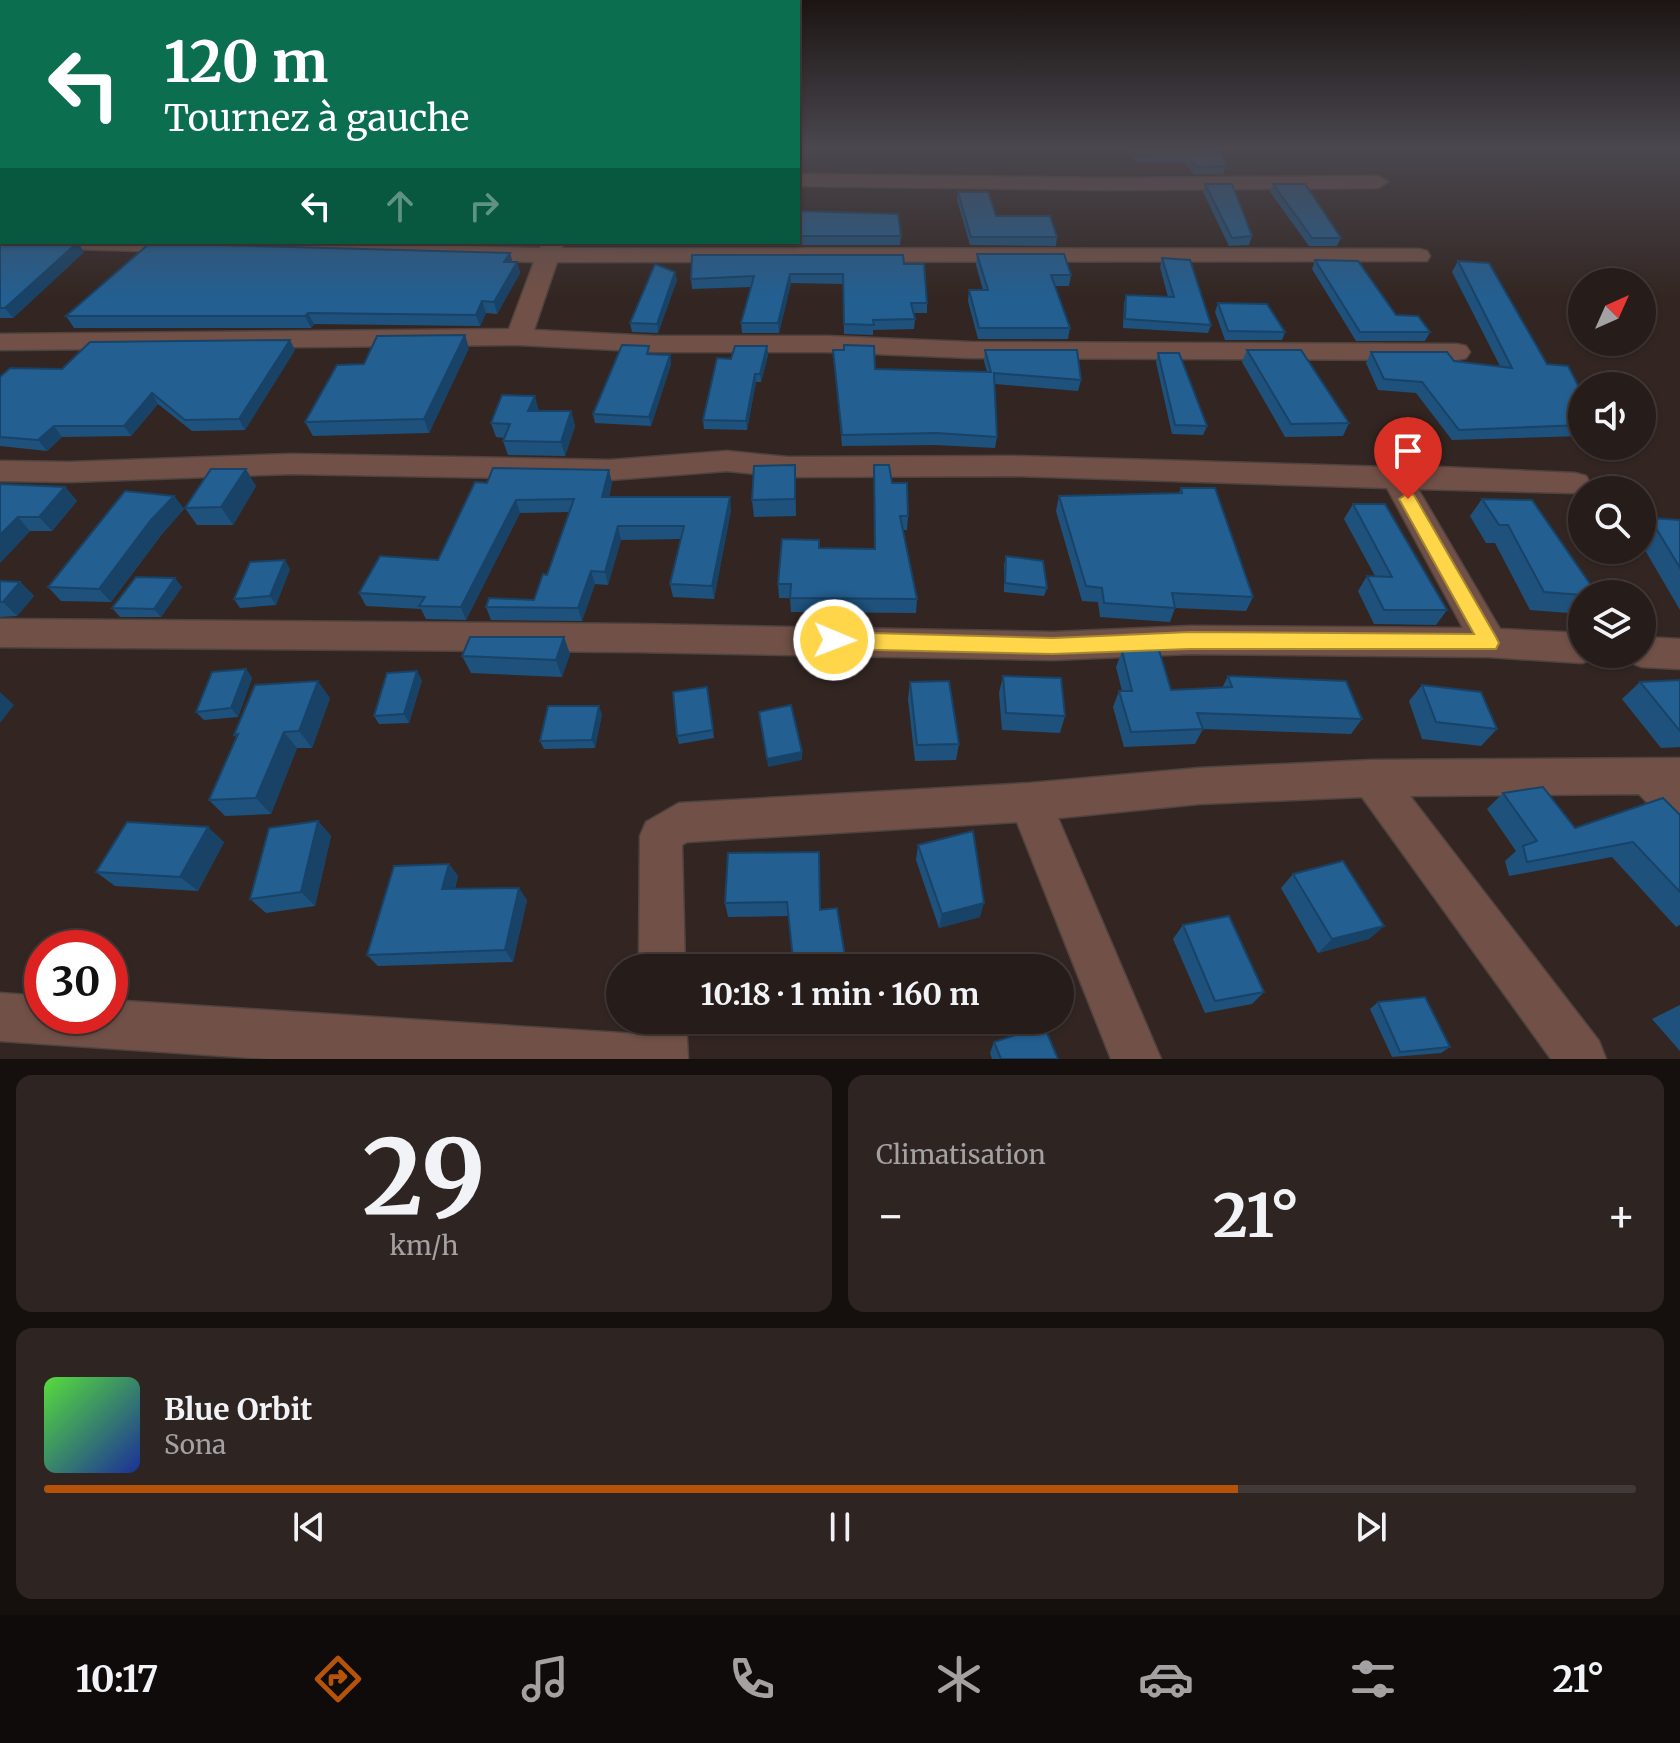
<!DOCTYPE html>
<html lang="fr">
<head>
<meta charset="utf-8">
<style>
	:root { --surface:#261c1a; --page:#2e2523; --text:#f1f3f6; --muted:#a4a1a2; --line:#423a39; --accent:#b45309 }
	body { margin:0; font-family:Merriweather,serif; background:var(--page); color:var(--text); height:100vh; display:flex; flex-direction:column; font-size:30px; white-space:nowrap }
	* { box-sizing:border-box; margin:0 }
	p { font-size:26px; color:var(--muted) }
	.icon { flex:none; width:44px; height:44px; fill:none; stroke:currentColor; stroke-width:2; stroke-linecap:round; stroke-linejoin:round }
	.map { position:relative; height:1059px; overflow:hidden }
	.side { display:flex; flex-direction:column; gap:16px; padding:16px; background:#150f0e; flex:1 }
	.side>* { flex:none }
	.guide { position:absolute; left:0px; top:0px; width:800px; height:244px; box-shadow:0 2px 6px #0004,0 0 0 2px var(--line); background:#0b6e4f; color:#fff; overflow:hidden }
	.needle { width:52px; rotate:45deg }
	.controls { position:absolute; left:1568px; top:268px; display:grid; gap:16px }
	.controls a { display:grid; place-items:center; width:88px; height:88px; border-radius:50%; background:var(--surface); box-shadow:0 2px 6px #0004,0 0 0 2px var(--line); font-size:40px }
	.speed { position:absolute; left:24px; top:930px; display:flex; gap:16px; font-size:40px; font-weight:700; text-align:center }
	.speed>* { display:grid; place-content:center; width:104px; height:104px; border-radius:50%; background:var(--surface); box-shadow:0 2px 6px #0004,0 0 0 2px var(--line); line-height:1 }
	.speed .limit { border:12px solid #d22; background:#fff; color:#111 }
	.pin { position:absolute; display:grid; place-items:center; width:68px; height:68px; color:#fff; margin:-82px -34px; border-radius:50% 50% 50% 0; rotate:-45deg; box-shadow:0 0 8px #0007 }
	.pin .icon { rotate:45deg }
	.me { position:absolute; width:88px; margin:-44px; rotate:91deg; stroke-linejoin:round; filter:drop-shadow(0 0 6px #0008) }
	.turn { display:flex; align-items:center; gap:28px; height:168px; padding:0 32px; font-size:36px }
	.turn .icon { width:104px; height:104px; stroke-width:2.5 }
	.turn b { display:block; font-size:56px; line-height:68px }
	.lanes { display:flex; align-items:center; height:76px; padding:0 32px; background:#0003; justify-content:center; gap:40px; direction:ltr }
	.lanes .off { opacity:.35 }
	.big { font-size:60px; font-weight:700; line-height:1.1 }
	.side .card { flex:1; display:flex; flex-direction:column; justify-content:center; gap:12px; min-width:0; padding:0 28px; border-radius:16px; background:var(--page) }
	.side .dial { align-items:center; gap:0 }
	.dial b { font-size:104px; line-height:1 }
	.song { display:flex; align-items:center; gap:24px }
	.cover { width:96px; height:96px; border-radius:12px; background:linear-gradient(135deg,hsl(110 70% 55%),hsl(230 70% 35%)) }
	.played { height:8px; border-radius:4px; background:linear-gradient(90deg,var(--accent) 75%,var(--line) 75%) }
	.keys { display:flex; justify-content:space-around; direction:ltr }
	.heat { display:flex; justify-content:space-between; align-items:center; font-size:44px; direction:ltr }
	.side .tiles { flex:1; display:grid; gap:16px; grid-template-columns:1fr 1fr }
	.card:last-child { grid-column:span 2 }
	.trip { position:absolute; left:606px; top:954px; width:468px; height:80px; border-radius:40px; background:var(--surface); box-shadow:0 2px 6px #0004,0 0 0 2px var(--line); font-weight:700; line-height:80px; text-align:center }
	.tabs { display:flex; height:128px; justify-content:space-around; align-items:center; background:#0f0b0a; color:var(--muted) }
	.tabs .icon { width:56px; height:56px }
	.tabs .active { color:var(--accent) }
	.tabs b { font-size:36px; color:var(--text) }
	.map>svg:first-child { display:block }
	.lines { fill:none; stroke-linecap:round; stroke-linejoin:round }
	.minor-casing { stroke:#4f433f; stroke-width:3 }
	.minor { fill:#715147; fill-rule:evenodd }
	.wall { fill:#1e527d }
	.shaded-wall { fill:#184266 }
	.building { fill:#235f91; stroke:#184266; stroke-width:2 }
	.route { fill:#ffd54a; stroke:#a68a30; stroke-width:2 }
</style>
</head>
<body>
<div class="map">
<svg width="1680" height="1059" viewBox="0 0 1680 1059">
	<rect width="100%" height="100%" fill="#332622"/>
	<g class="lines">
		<g class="minor-casing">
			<g id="minor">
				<rect x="0" y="164" width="2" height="12"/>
				<polygon points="798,174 1106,178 1378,176 1388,182 1378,188 1106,190 798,186"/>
				<polygon points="61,242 320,242 540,248 542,242 564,242 562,248 1419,249 1427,251 1430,256 1427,261 557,262 534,330 655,336 827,336 971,342 1457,344 1466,346 1470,352 1466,358 1457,360 971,358 827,352 655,352 519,345 0,350 0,334 509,329 534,262 72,249"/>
				<polygon points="727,451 788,457 1013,456 1387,467 1395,465 1575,473 1586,476 1590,483 1586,490 1575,493 1418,489 1500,629 1582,633 1582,654 1597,654 1595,658 1582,663 1489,657 1190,654 1053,660 636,652 0,647 0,619 636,624 1053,632 1190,626 1463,628 1387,488 1013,476 788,477 727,471 610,480 292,474 70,482 0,481 0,461 70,462 292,454 610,460"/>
				<polygon points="1642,637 1680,639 1680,669 1642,667 1629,662 1625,654 1642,654"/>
				<polygon points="1680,758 1680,826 1665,821 1639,794 1410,796 1599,1041 1606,1059 1551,1059 1362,797 1199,804 1058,818 1161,1059 1111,1059 1017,822 687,842 682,845 685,968 639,968 640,836 646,822 679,803 1030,783 1199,768 1372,760"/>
				<polygon points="0,993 42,996 42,1016 110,1016 110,1000 638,1034 638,1020 686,1020 688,1059 269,1059 0,1041"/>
			</g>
		</g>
		<use href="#minor" class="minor"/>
	</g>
	<g class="wall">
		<polygon points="1126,148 1219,148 1226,166 1223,174 1194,174 1184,162 1136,163"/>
		<polygon points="1205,184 1252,236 1249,245 1229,246 1203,192"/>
		<polygon points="1273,184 1341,238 1337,246 1309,246 1270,192"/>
		<polygon points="958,192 996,216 1057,237 1056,246 970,245 957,200"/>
		<polygon points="798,211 901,236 900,245 694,245 693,242 798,242"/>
		<polygon points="0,240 84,252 13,318 0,318"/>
		<polygon points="362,242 528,242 526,245"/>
		<polygon points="510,253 512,262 517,262 520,273 497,314 486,313 480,326 314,324 311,328 74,328 66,316"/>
		<polygon points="977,254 1071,275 1069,286 1055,286 1070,328 1068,339 978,339 968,301 969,290 983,290 976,265"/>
		<polygon points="1162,258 1211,325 1208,333 1123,328 1124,303 1126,295 1168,297 1160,267"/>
		<polygon points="1315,260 1396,315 1430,332 1425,341 1356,341 1312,269"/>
		<polygon points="1458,261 1547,364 1582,393 1582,436 1452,440 1416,393 1378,390 1366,363 1371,352 1500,366 1452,272"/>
		<polygon points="904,264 927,303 927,313 913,313 915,319 914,329 873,330 873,335 844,334 843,284 791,283 779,333 742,333 741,323 751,287 692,289 691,279"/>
		<polygon points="677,280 658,333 632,332 630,323"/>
		<polygon points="1218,303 1285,332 1282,340 1225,340 1215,312"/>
		<polygon points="767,346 768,355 761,382 756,382 747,430 704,429 703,420"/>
		<polygon points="469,348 429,433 313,436 305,422"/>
		<polygon points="295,350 245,430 192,431 158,404 131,436 62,437 47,451 0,446 0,377 62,369"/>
		<polygon points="833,350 875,369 987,372 984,361 985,350 1081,380 1078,391 995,384 997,437 995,448 935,445 842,446"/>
		<polygon points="1247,350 1349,423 1343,436 1285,437 1242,362"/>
		<polygon points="1158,353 1207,426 1203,435 1172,434 1156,362"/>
		<polygon points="651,354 670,355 671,364 651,426 595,423 593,414"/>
		<polygon points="539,411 571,411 575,426 565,456 508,455 503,441 505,438 496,437 491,423"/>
		<polygon points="795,465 796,516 754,517 752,500"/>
		<polygon points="874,465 892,483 908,516 907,530 903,530 917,599 916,613 791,612 790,598 779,598 778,584 819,540 819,548 875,549"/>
		<polygon points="475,482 612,483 609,497 731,510 714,599 673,597 670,584 681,539 621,540 608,585 595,584 582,621 491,620 486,607 534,600 547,575 569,512 520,513 466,620 426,619 421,609 366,606 359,593 438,560"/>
		<polygon points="0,484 65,487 77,501 52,531 30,531 0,563"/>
		<polygon points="256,486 233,525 197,525 185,508"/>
		<polygon points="1181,488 1253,597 1246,611 1175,608 1170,622 1100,617 1098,602 1082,601 1056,511 1059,496 1179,493"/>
		<polygon points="174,496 184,509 162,534 111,602 61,601 48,587"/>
		<polygon points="1482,499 1582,594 1582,614 1530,610 1495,543 1486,543 1470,516"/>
		<polygon points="1353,504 1447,610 1436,625 1374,624 1358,591 1367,576 1375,576 1344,519"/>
		<polygon points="1650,518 1680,520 1680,610 1642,545 1642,527"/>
		<polygon points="1006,556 1047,588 1044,596 1004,592 1004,565"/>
		<polygon points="290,569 276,605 240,608 234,599"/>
		<polygon points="0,581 20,582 34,596 17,616 0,617"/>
		<polygon points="182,587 161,617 120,617 112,608"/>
		<polygon points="1122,651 1171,690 1222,688 1228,676 1362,719 1351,734 1203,729 1195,744 1124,747 1113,707 1119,691 1122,691 1116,667"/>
		<polygon points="570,654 562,677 471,673 462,656"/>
		<polygon points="246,669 252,678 238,717 204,720 196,712"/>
		<polygon points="1003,676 1065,716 1060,733 1002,730 999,693"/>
		<polygon points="422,680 409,723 379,724 374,716"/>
		<polygon points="1680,680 1680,747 1661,748 1622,699 1640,682"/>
		<polygon points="910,682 959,744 956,760 915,761 908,699"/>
		<polygon points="1422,685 1497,729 1481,746 1422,739 1409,701"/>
		<polygon points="707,687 714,738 679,744 677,736"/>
		<polygon points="330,698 312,748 297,748 271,814 225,816 209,800 237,738 234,735"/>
		<polygon points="602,714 595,748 544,749 540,741"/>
		<polygon points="1503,793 1575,828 1680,815 1680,925 1676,927 1612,857 1509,876 1505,861 1516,851 1487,809"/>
		<polygon points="318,821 331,836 315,906 266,913 250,899"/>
		<polygon points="224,842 198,891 115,886 96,872"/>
		<polygon points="918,845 980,917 939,928 916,860"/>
		<polygon points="819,852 788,916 728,917 725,903"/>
		<polygon points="449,864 458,876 455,889 527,900 513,962 378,966 367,955"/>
		<polygon points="1293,874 1384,926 1369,939 1318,953 1281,888"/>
		<polygon points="1183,925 1264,992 1252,1004 1205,1013 1173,939"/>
		<polygon points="1378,1002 1450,1047 1441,1053 1392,1057 1370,1009"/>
		<polygon points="1680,1005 1680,1051 1652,1019"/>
		<polygon points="994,1042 1058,1059 992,1059 990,1053"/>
	</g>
	<g class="shaded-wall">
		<polygon points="78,242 84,252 13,318 5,308"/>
		<polygon points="510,253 513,264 504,262"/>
		<polygon points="517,262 520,273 497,314 494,302"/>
		<polygon points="675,272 677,280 658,333 657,324"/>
		<polygon points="790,274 791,283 779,333 778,323"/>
		<polygon points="482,301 486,313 480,326 476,315"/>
		<polygon points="308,313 314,324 311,328 305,316"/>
		<polygon points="465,335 469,348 429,433 424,419"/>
		<polygon points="290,340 295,350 245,430 239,419"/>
		<polygon points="767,346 768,355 761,382 760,374"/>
		<polygon points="670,355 671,364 651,426 649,417"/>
		<polygon points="755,374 756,382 747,430 746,421"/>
		<polygon points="152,393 158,404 131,436 124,426"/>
		<polygon points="535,396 539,411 528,411"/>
		<polygon points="571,411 575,426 565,456 561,442"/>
		<polygon points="54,426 62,437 47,451 38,440"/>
		<polygon points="246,469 256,486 233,525 221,507"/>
		<polygon points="609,470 612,483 606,510 602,497"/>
		<polygon points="65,487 77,501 52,531 39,517"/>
		<polygon points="174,496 184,509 162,534 111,602 99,589 151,520"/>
		<polygon points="730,497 731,510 714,599 712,586"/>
		<polygon points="516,500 520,513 466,620 461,607"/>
		<polygon points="18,517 30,531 0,563 0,535"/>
		<polygon points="618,526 621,540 608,585 605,572"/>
		<polygon points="285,560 290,569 276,605 270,596"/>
		<polygon points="591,571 595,584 582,621 578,608"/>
		<polygon points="175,578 182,587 161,617 154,609"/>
		<polygon points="20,582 34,596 17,616 3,602"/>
		<polygon points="564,637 570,654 562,677 556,660"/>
		<polygon points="246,669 252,678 238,717 231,708"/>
		<polygon points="417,671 422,680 409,723 404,714"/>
		<polygon points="318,681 330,698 312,748 299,731"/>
		<polygon points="0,692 14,705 0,723"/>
		<polygon points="599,706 602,714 595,748 592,740"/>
		<polygon points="284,732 297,748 271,814 256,798"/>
		<polygon points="802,752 802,760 768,767 767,759"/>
		<polygon points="318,821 331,836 315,906 301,892"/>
		<polygon points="208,827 224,842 198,891 180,877"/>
		<polygon points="449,864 458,876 451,901 442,889"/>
		<polygon points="519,888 527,900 513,962 505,950"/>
		<polygon points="984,903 980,917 939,928 942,914"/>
		<polygon points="1384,926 1369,939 1318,953 1332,939"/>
	</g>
	<g class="building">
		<polygon points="1133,148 1219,148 1226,166 1196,167 1186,154 1138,156"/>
		<polygon points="1205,184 1232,184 1252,236 1232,238"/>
		<polygon points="1273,184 1305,184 1341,238 1312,238"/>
		<polygon points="958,192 988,192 996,216 1050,216 1057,237 971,237"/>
		<polygon points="798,211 898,214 901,236 798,236"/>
		<polygon points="2,239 2,242 78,242 5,308 0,308 0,240"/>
		<polygon points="150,243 510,253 504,262 517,262 494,302 482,301 476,315 308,313 305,316 66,316"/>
		<polygon points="977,254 1064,254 1071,275 1051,275 1070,328 979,328 969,290 988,290"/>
		<polygon points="692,255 903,255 904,264 924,264 927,303 911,303 915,319 873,320 874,325 844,324 843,274 790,274 778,323 741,323 754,276 691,279"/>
		<polygon points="1162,258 1190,260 1211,325 1125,319 1126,295 1174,297"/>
		<polygon points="1315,260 1358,261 1396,315 1418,316 1430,332 1360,332"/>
		<polygon points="1458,261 1489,263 1547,364 1568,366 1582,393 1582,425 1459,430 1422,382 1384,379 1371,352 1447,352 1454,361 1512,368"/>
		<polygon points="655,264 675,272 657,324 630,323"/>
		<polygon points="1218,303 1267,304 1285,332 1228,331"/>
		<polygon points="465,335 424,419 305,422 337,365 364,364 377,336"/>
		<polygon points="290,340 239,419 185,420 152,393 124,426 54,426 38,440 0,437 0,377 10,368 62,369 90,342"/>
		<polygon points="622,345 649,346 647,354 670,355 649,417 593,414"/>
		<polygon points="844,345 874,346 875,369 991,372 985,350 1077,350 1081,380 994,373 997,437 936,433 842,435 833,350 844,350"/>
		<polygon points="735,346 767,346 760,374 755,374 746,421 703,420 717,358 731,359"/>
		<polygon points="1247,350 1301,350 1349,423 1291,424"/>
		<polygon points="1158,353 1179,353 1207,426 1175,425"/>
		<polygon points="502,395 535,396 528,411 571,411 561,442 503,441 510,424 491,423"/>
		<polygon points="795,465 795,499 752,500 754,466"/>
		<polygon points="874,465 889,465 892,483 907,483 908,516 900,516 917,599 790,598 791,584 778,584 782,539 819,540 819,548 875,549"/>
		<polygon points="493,468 609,470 602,497 730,497 712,586 670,584 684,526 618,526 605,572 591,571 578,608 486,607 489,598 534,600 543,574 547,575 574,499 516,500 461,607 419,606 425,597 359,593 380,556 438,560 475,482 487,483"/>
		<polygon points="211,469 246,469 221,507 185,508"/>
		<polygon points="0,484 65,487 39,517 18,517 0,535"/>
		<polygon points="1181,488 1215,488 1253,597 1172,593 1175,608 1104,603 1102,588 1086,586 1059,496 1182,493"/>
		<polygon points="125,491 174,496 151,520 99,589 48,587"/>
		<polygon points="1482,499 1532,500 1597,594 1582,594 1582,595 1544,592 1508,525 1499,525"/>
		<polygon points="1353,504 1385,504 1447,610 1384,610 1367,576 1392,577"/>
		<polygon points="1650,518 1680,520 1680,568"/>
		<polygon points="1006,556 1043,561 1047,588 1005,583"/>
		<polygon points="285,560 270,596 234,599 250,562"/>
		<polygon points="136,577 175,578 154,609 112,608"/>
		<polygon points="0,581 20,582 3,602 0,602"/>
		<polygon points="470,637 564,637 556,660 462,656"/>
		<polygon points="1159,650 1171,690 1232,687 1228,676 1346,681 1362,719 1197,713 1203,729 1131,732 1119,691 1132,691 1122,651"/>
		<polygon points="246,669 231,708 196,712 212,672"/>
		<polygon points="417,671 404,714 374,716 387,673"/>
		<polygon points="1003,676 1061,678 1065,716 1006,713"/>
		<polygon points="1680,680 1680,731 1640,682"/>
		<polygon points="318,681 299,731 284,732 256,798 209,800 238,734 234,735 255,685"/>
		<polygon points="949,681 959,744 917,745 910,682"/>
		<polygon points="1422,685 1481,692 1497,729 1436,722"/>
		<polygon points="707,687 713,730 677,736 673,692"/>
		<polygon points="791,705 802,752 767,759 759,712"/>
		<polygon points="548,706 599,706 592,740 540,741"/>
		<polygon points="1543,787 1575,828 1663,798 1680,815 1680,892 1633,842 1527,862 1523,846 1537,841 1503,793"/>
		<polygon points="318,821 301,892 250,899 269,828"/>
		<polygon points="127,822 208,827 180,877 96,872"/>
		<polygon points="973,831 984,903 942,914 918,845"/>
		<polygon points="819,852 820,910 837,908 847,968 794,968 787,902 725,903 728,853"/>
		<polygon points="1343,861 1384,926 1332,939 1293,874"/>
		<polygon points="449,864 442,889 519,888 505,950 367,955 394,866"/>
		<polygon points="1229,916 1264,992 1215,1001 1183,925"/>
		<polygon points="1425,997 1450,1047 1400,1052 1378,1002"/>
		<polygon points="1044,1026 1058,1059 1001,1059 994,1042"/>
	</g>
	<linearGradient id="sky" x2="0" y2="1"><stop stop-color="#1c1513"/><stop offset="0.5" stop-color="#4a474f"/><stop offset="1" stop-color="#4a474f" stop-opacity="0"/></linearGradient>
	<rect width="1680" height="297" fill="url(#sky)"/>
	<polygon class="route" points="1408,493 1414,495 1496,637 1499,643 1496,649 1190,649 1053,654 834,649 826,646 823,640 826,635 834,632 1053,638 1190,632 1474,634 1399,499"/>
</svg>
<div class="controls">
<a><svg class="needle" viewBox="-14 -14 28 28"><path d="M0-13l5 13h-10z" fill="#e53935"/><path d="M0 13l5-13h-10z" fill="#a4a1a2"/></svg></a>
<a><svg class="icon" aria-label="sound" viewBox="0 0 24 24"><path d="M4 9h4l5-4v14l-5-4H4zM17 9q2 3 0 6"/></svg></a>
<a><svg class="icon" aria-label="search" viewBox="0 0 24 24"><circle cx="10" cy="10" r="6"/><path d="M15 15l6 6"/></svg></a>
<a><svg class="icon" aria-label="layers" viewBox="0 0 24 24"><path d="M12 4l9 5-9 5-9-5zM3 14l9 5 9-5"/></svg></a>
</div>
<div class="speed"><div class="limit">30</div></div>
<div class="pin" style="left:1408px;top:499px;background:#d93025"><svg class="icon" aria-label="arrive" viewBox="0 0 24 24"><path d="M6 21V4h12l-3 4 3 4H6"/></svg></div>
<svg class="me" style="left:834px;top:640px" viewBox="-20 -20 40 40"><circle r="17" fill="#ffd54a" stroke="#fff" stroke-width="3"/><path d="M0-11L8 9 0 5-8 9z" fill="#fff"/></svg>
<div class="trip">10:18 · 1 min · 160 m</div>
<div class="guide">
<div class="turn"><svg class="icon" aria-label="left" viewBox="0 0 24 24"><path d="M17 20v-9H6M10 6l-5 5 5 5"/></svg><div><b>120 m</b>Tournez à gauche</div></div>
<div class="lanes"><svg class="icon" aria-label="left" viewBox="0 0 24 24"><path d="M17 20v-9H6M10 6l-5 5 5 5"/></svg><svg class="icon off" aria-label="ahead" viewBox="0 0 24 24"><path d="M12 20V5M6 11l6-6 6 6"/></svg><svg class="icon off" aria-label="right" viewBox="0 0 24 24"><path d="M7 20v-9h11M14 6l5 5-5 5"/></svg></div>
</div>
</div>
<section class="side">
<div class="tiles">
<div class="card dial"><b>29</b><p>km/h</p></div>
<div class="card"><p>Climatisation</p>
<div class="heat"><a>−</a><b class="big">21°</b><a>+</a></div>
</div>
<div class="card">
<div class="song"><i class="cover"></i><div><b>Blue Orbit</b><p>Sona</p></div></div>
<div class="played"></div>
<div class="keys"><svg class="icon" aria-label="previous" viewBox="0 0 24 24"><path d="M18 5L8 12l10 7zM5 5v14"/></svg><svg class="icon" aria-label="pause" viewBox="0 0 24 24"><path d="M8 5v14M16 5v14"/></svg><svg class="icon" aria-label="next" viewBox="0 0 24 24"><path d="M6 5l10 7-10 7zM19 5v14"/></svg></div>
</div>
</div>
</section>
<nav class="tabs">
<b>10:17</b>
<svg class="icon active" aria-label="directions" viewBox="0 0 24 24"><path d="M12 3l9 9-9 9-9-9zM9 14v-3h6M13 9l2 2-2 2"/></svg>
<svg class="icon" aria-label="music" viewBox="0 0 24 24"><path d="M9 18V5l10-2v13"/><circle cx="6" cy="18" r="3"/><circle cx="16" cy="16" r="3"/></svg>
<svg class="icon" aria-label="phone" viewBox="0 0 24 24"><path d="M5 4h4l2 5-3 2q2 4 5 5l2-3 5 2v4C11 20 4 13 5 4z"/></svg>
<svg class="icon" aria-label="climate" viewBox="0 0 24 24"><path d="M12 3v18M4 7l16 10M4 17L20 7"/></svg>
<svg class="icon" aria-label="car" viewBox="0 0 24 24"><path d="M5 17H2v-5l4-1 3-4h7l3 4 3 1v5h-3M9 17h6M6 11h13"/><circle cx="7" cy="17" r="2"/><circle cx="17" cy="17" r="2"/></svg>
<svg class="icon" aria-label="filters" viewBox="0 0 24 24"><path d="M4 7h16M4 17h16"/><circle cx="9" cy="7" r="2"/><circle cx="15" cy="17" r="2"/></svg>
<b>21°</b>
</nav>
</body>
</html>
